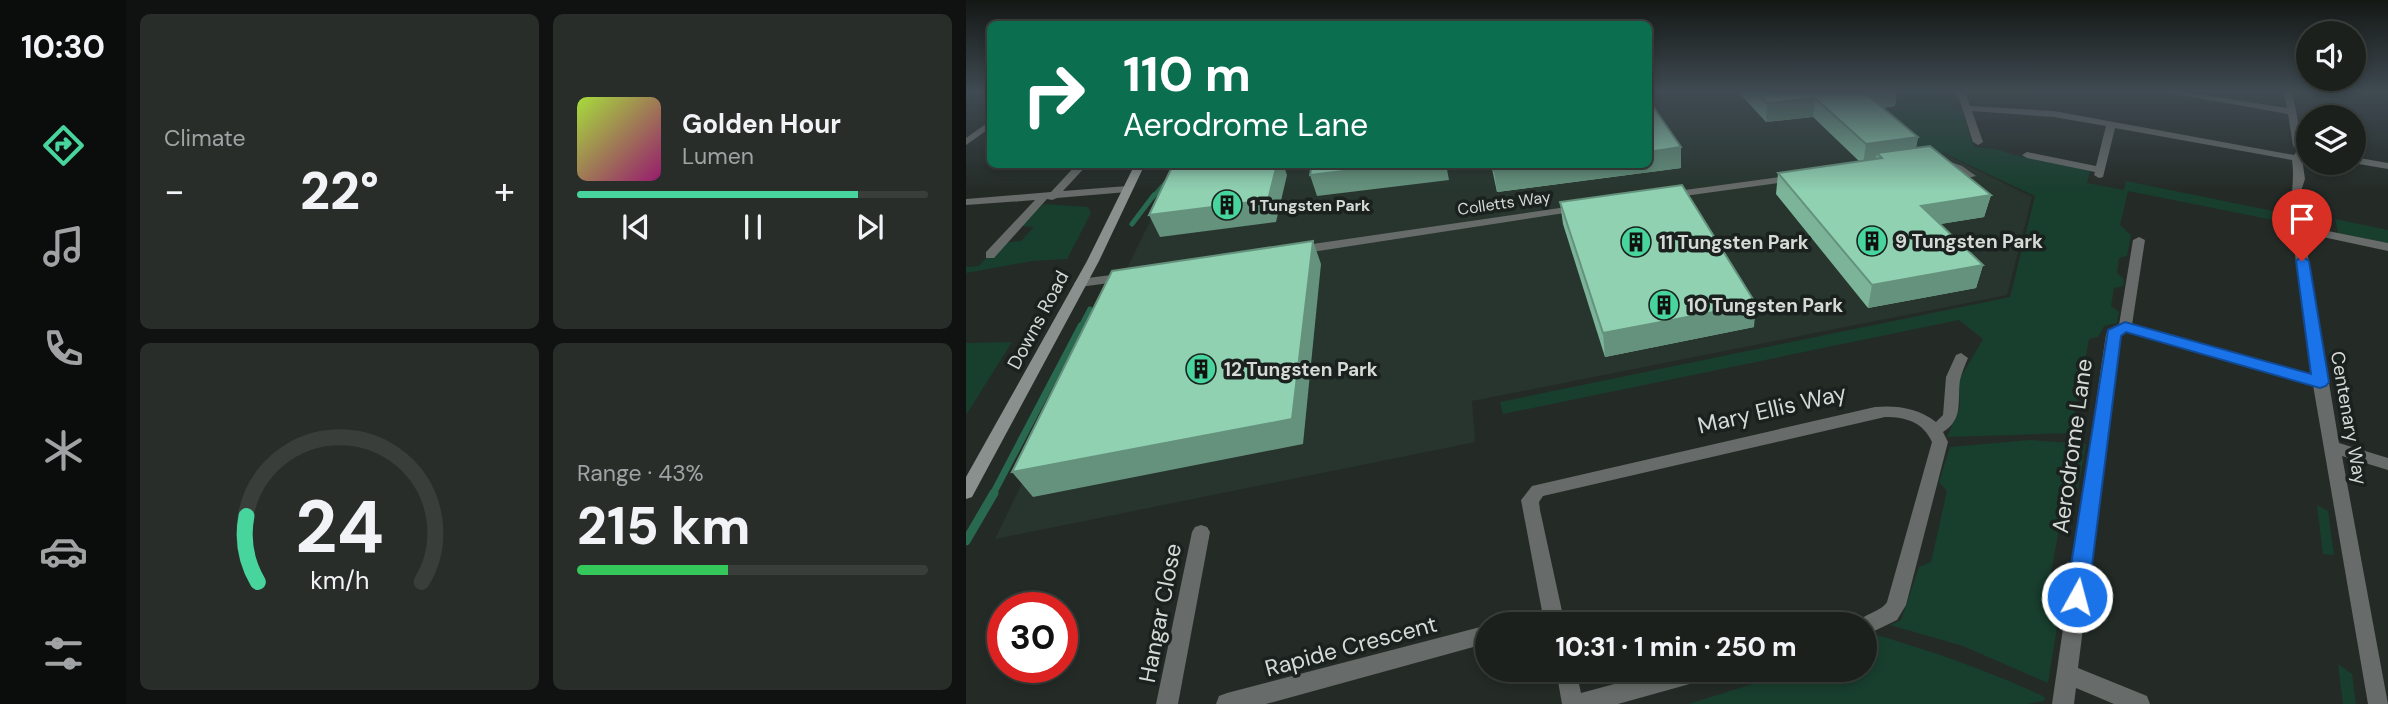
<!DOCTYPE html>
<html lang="en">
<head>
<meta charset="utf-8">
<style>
	:root { --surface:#1b201d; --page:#282d2a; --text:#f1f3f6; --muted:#a0a3a4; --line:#393e3b; --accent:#47d49d }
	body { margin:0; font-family:"DM Sans",sans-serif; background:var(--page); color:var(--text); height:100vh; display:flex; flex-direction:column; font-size:26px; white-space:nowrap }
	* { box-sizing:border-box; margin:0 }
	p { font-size:23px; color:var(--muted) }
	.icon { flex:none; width:38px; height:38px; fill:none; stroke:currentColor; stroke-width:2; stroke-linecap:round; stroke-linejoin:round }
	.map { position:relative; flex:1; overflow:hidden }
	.details { display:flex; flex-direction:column; gap:14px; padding:14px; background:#0f1210; width:840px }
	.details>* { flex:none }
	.guide { position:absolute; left:21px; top:21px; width:665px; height:147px; border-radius:10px; box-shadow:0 4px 10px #0003,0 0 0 2px var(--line); background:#0b6e4f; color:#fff; overflow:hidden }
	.controls { position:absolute; left:1330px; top:21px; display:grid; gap:14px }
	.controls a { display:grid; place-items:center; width:70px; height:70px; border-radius:50%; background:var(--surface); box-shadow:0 4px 10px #0003,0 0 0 2px var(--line); font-size:35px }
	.speed { position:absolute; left:21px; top:592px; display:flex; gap:14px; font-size:35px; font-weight:700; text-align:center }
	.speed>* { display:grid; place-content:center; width:91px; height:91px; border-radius:50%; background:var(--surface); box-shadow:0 4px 10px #0003,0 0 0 2px var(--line); line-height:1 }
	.speed .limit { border:10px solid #d22; background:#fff; color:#111 }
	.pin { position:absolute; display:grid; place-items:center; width:60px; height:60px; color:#fff; margin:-72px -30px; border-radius:50% 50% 50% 0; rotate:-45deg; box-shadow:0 0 7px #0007 }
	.pin .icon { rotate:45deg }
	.me { position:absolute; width:77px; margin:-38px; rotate:7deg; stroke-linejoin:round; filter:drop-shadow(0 0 5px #0008) }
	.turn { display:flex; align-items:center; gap:24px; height:147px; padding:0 21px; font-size:32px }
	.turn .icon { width:91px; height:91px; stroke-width:2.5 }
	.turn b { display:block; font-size:49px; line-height:60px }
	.big { font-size:52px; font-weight:800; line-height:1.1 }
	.details .tile { flex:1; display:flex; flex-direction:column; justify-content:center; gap:10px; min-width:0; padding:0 24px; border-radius:10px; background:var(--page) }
	.details .dial { align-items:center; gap:0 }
	.dial svg { height:182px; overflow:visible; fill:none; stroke:var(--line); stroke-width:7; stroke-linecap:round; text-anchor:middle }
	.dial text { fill:var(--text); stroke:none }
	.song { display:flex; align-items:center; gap:21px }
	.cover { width:84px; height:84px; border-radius:10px; background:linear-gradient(135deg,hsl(80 70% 55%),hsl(320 70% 35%)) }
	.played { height:7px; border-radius:4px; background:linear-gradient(90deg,var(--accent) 80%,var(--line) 80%) }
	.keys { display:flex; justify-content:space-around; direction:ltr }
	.heat { display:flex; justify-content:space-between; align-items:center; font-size:38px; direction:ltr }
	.charge { height:10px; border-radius:5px; background:linear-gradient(90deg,#34c759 43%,var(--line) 0) }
	.details .tiles { flex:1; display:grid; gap:14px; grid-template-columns:repeat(2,1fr) }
	.trip { position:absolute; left:509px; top:612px; width:402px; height:70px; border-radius:35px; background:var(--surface); box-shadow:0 4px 10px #0003,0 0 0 2px var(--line); font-weight:800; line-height:70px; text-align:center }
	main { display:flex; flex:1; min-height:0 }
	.tabs { display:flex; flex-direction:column; width:126px; justify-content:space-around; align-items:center; background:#0b0d0c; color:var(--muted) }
	.tabs .icon { width:49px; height:49px }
	.tabs .active { color:var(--accent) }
	.tabs b { font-size:32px; color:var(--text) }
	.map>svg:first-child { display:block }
	.built { fill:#27352e }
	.green { fill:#183e2e }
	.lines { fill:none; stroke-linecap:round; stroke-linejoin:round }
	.stream-far3 { stroke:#28694f; stroke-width:4.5 }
	.stream-far2 { stroke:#28694f; stroke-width:5 }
	.stream-far1 { stroke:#28694f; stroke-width:7 }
	.stream { stroke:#28694f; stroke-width:9 }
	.street { fill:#676b69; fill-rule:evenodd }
	.secondary { fill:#8a908d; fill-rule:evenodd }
	.wall { fill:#7cb499 }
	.shaded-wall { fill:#65927d }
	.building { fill:#90d1b2; stroke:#65927d; stroke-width:2 }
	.route { fill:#1a73e8; stroke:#114b97; stroke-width:2 }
	.labels { text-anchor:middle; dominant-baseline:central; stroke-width:7; stroke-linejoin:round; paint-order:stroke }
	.far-street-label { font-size:16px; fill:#d5dad7; stroke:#1a211e }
	.far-poi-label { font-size:16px; font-weight:bold; fill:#d5dad7; stroke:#1a211e; text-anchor:start }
	.poi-label { font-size:19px; font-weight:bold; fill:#d5dad7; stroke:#1a211e; text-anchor:start }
	.street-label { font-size:19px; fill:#d5dad7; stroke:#1a211e }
	.near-street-label { font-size:23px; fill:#d5dad7; stroke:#1a211e }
</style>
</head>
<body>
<main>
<nav class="tabs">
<b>10:30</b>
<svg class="icon active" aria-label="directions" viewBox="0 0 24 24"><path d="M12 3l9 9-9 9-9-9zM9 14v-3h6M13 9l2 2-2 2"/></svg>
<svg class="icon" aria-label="music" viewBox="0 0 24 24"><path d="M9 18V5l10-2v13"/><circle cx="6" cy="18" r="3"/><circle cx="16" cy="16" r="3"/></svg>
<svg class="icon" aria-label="phone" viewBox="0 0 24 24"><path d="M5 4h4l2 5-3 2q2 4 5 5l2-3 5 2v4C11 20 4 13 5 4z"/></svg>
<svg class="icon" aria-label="climate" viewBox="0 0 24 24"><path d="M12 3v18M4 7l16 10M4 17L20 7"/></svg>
<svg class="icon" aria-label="car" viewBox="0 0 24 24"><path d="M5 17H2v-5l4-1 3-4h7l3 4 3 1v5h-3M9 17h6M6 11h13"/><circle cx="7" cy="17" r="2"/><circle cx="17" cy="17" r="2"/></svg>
<svg class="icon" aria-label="filters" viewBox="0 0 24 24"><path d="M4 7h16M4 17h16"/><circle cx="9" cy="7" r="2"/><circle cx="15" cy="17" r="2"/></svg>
</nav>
<section class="details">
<div class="tiles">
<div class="tile"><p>Climate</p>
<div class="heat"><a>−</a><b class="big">22°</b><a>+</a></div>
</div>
<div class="tile">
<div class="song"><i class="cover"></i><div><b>Golden Hour</b><p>Lumen</p></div></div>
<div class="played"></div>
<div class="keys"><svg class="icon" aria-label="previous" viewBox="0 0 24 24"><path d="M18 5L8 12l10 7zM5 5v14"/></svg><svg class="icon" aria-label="pause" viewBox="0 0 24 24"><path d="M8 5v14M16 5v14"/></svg><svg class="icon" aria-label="next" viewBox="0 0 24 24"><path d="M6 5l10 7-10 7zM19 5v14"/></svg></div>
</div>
<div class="tile dial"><svg viewBox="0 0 100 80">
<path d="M14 69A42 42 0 1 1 86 69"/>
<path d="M14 69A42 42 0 0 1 9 40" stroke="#47d49d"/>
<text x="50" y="56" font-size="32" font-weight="700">24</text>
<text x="50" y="72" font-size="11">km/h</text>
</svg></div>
<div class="tile"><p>Range · 43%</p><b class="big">215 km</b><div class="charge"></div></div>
</div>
</section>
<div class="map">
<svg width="1422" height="704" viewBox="0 0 1422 704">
	<rect width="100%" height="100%" fill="#242b27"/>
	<polygon class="built" points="683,92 964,92 974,152 1066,197 1041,295 506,401 509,442 29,539 191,207 240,165 682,164"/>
	<g class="green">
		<polygon points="914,92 984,92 988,107 995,109 1008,147 1030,149 1048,155 1124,170 1121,183 1158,190 1160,181 1307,211 1307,220 1162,191 1154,225 1165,235 1161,256 1153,258 1151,273 1158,279 1157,286 1148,288 1145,306 1153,312 1151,323 1138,326 1132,337 1123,339 1117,372 1125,380 1123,387 1113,390 1104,433 981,437 994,407 992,382 1017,339 993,320 537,414 534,402 1044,297 1069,196 978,153 953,157 901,113 934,108"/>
		<path d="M78 204 122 207 125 213 101 259 66 261 0 273V267L13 266C20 257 29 253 37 243L55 241 68 227 53 226Z"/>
		<polygon points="1369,219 1422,230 1422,243 1372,233"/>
		<polygon points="46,342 0,415 0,343"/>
		<polygon points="1371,349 1383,413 1373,406 1363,351"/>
		<polygon points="1064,440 1120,444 1112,489 1100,491 1078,611 1091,627 1082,683 997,646 924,625 935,620 953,567 965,562 981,491 973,482 984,447"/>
		<polygon points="1351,505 1362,511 1368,555 1357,554"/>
		<path d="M907 634C966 651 1023 671 1079 697L1078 701 1061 704H722L832 670H900V636Z"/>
		<polygon points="1372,664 1386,674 1390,704 1377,704"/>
	</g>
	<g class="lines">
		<polyline class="stream-far3" points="187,197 201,181"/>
		<g class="stream-far2">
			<polyline points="166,224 188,195"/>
			<polyline points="114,328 124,309"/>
		</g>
		<polyline class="stream-far1" points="27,494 115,326"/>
		<polyline class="stream" points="0,541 28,493"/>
		<g class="street">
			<path d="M991 92H999L1004 106 1088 111 1328 155 1331 151 1327 145 1322 114 1198 92H1219L1321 108 1318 92H1326L1337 145 1341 151 1336 158 1339 179 1334 194 1337 226 1422 243V251L1338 233 1373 443 1422 458V470L1376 456 1422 704H1402L1347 385 1161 332 1154 336 1112 668 1181 696 1184 704H1148L1110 688 1108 704H1086L1140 334 1153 325 1167 240 1173 237 1179 240 1166 325 1346 375C1339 323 1330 271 1325 219 1324 198 1329 180 1326 160L1149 128 1137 177 1133 178 1128 175 1129 172 1061 158 1056 155 1061 152 1130 166 1140 126 1088 117 1006 111 1017 142 1012 145 1007 142Z"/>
			<polygon points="24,121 24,128 0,145 0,138"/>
			<polygon points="971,157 996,166 1010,176 1001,178 968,162 966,160"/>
			<polygon points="1388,157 1422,163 1422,169 1387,163"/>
			<polygon points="111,164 122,164 97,191 161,186 166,189 161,192 91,198 86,200 81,199 28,258 20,258 20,252 69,200 0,205 0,199 85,192"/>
			<polygon points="829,175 833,176 833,180 704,198 699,195 704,192"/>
			<polygon points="614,205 619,208 618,210 333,254 327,250 333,246"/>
			<polygon points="161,273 165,274 167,277 165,280 114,287 108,283 114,279"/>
			<path d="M995 353 1002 358C999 365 996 372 994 380 991 401 998 419 977 432L982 442 940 605 931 620 900 635V625H891C896 613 914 613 921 602L966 442C957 422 940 417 919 417L577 496 573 502 574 510 599 625H548L551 619 576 611 555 500 566 486 909 407C931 405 952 408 970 422L977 415 980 377 990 355Z"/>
			<polygon points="235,525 241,527 244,532 212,704 190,704 226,532 229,527"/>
			<polygon points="522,625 522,643 300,704 250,704 253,696 261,693"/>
			<polygon points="590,670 610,670 615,693 700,670 748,670 745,677 738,680 652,704 596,704"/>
		</g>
		<polygon class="secondary" points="169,164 179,164 133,261 6,497 0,499 0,477 121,261"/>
	</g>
	<g class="wall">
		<polygon points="775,92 931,92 929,106 917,108 952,137 950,148 1025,195 1018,217 974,224 1017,265 1010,288 902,308 810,194 812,173 894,162 847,117 800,122 774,94"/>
		<polygon points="525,164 682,164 715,168 531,192"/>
		<polygon points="594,202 788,327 639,357 597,224"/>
	</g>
	<g class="shaded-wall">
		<polygon points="897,92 931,92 929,106 894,110"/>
		<polygon points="849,98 847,117 800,122 801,103"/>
		<polygon points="952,137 948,157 916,158 911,153 909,162 897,164 900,144"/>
		<polygon points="715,147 715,168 531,192 528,171 580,164 682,164 682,152"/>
		<polygon points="311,164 317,164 321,175 310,222 194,237 183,215"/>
		<polygon points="436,164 480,164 483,180 351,196 344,175"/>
		<polygon points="1025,195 1018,217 950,228 955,206"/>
		<polygon points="347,241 355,264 337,444 67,497 46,472"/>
		<polygon points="1017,265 1010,288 902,308 906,285"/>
		<polygon points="790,304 788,327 639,357 637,333"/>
	</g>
	<g class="building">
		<polygon points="791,92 898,92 952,137 900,144 849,98 801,103"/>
		<polygon points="682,99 715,147 682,152"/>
		<polygon points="964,146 1025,195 955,206 1017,265 906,285 812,173 916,158 911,153"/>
		<polygon points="227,164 311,164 302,200 183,215 206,167"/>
		<polygon points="346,164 436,164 344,175"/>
		<polygon points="526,164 580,164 528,171"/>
		<polygon points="716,185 790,304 637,333 594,202"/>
		<polygon points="347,241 326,419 46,472 146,271"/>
	</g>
	<linearGradient id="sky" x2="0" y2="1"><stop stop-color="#141815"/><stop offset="0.48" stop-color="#3f4a52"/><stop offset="1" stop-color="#3f4a52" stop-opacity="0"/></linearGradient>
	<rect width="1422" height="191" fill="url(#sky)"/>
	<polygon class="route" points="1336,256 1343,261 1363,382 1360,386 1354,388 1160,332 1155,336 1122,597 1118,604 1111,607 1103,604 1100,597 1142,330 1159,322 1345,374 1330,261"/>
	<defs>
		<g id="building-disc" transform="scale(1.575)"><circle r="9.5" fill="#47d49d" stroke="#1a211e"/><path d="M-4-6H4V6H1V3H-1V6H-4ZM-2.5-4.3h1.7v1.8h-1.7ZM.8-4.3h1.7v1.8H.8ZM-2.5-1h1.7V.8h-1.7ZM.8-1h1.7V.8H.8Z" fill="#111"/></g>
	</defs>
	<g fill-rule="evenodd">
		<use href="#building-disc" x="261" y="205"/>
		<use href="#building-disc" x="906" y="241"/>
		<use href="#building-disc" x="670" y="242"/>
		<use href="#building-disc" x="698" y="305"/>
		<use href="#building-disc" x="235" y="369"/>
	</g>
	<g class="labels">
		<g class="far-street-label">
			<text transform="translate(538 203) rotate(-8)">Colletts Way</text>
		</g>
		<g class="far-poi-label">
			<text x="284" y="205">1 Tungsten Park</text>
		</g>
		<g class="poi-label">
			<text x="929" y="241">9 Tungsten Park</text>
			<text x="693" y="242">11 Tungsten Park</text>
			<text x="721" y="305">10 Tungsten Park</text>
			<text x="258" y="369">12 Tungsten Park</text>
		</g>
		<g class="street-label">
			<text transform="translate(72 320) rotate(-62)">Downs Road</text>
			<text transform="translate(1383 418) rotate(80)">Centenary Way</text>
		</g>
		<g class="near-street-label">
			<text transform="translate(806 409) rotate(-13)">Mary Ellis Way</text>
			<text transform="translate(1106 446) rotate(-82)">Aerodrome Lane</text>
			<text transform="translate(194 613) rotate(-79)">Hangar Close</text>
			<text transform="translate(385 646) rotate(-15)">Rapide Crescent</text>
		</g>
	</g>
</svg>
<div class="controls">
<a><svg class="icon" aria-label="sound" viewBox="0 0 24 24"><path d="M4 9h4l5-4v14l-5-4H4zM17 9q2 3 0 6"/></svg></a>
<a><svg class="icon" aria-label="layers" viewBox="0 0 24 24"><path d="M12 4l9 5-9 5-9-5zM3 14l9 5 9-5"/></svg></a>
</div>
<div class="speed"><div class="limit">30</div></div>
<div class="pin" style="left:1336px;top:261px;background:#d93025"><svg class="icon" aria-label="arrive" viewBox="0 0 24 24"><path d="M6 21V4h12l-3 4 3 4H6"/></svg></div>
<svg class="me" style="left:1111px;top:597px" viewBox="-20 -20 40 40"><circle r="17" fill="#1a73e8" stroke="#fff" stroke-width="3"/><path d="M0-11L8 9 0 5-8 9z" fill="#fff"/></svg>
<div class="trip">10:31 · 1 min · 250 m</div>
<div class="guide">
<div class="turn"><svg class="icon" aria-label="right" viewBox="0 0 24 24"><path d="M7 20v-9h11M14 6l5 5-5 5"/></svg><div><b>110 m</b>Aerodrome Lane</div></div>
</div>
</div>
</main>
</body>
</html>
